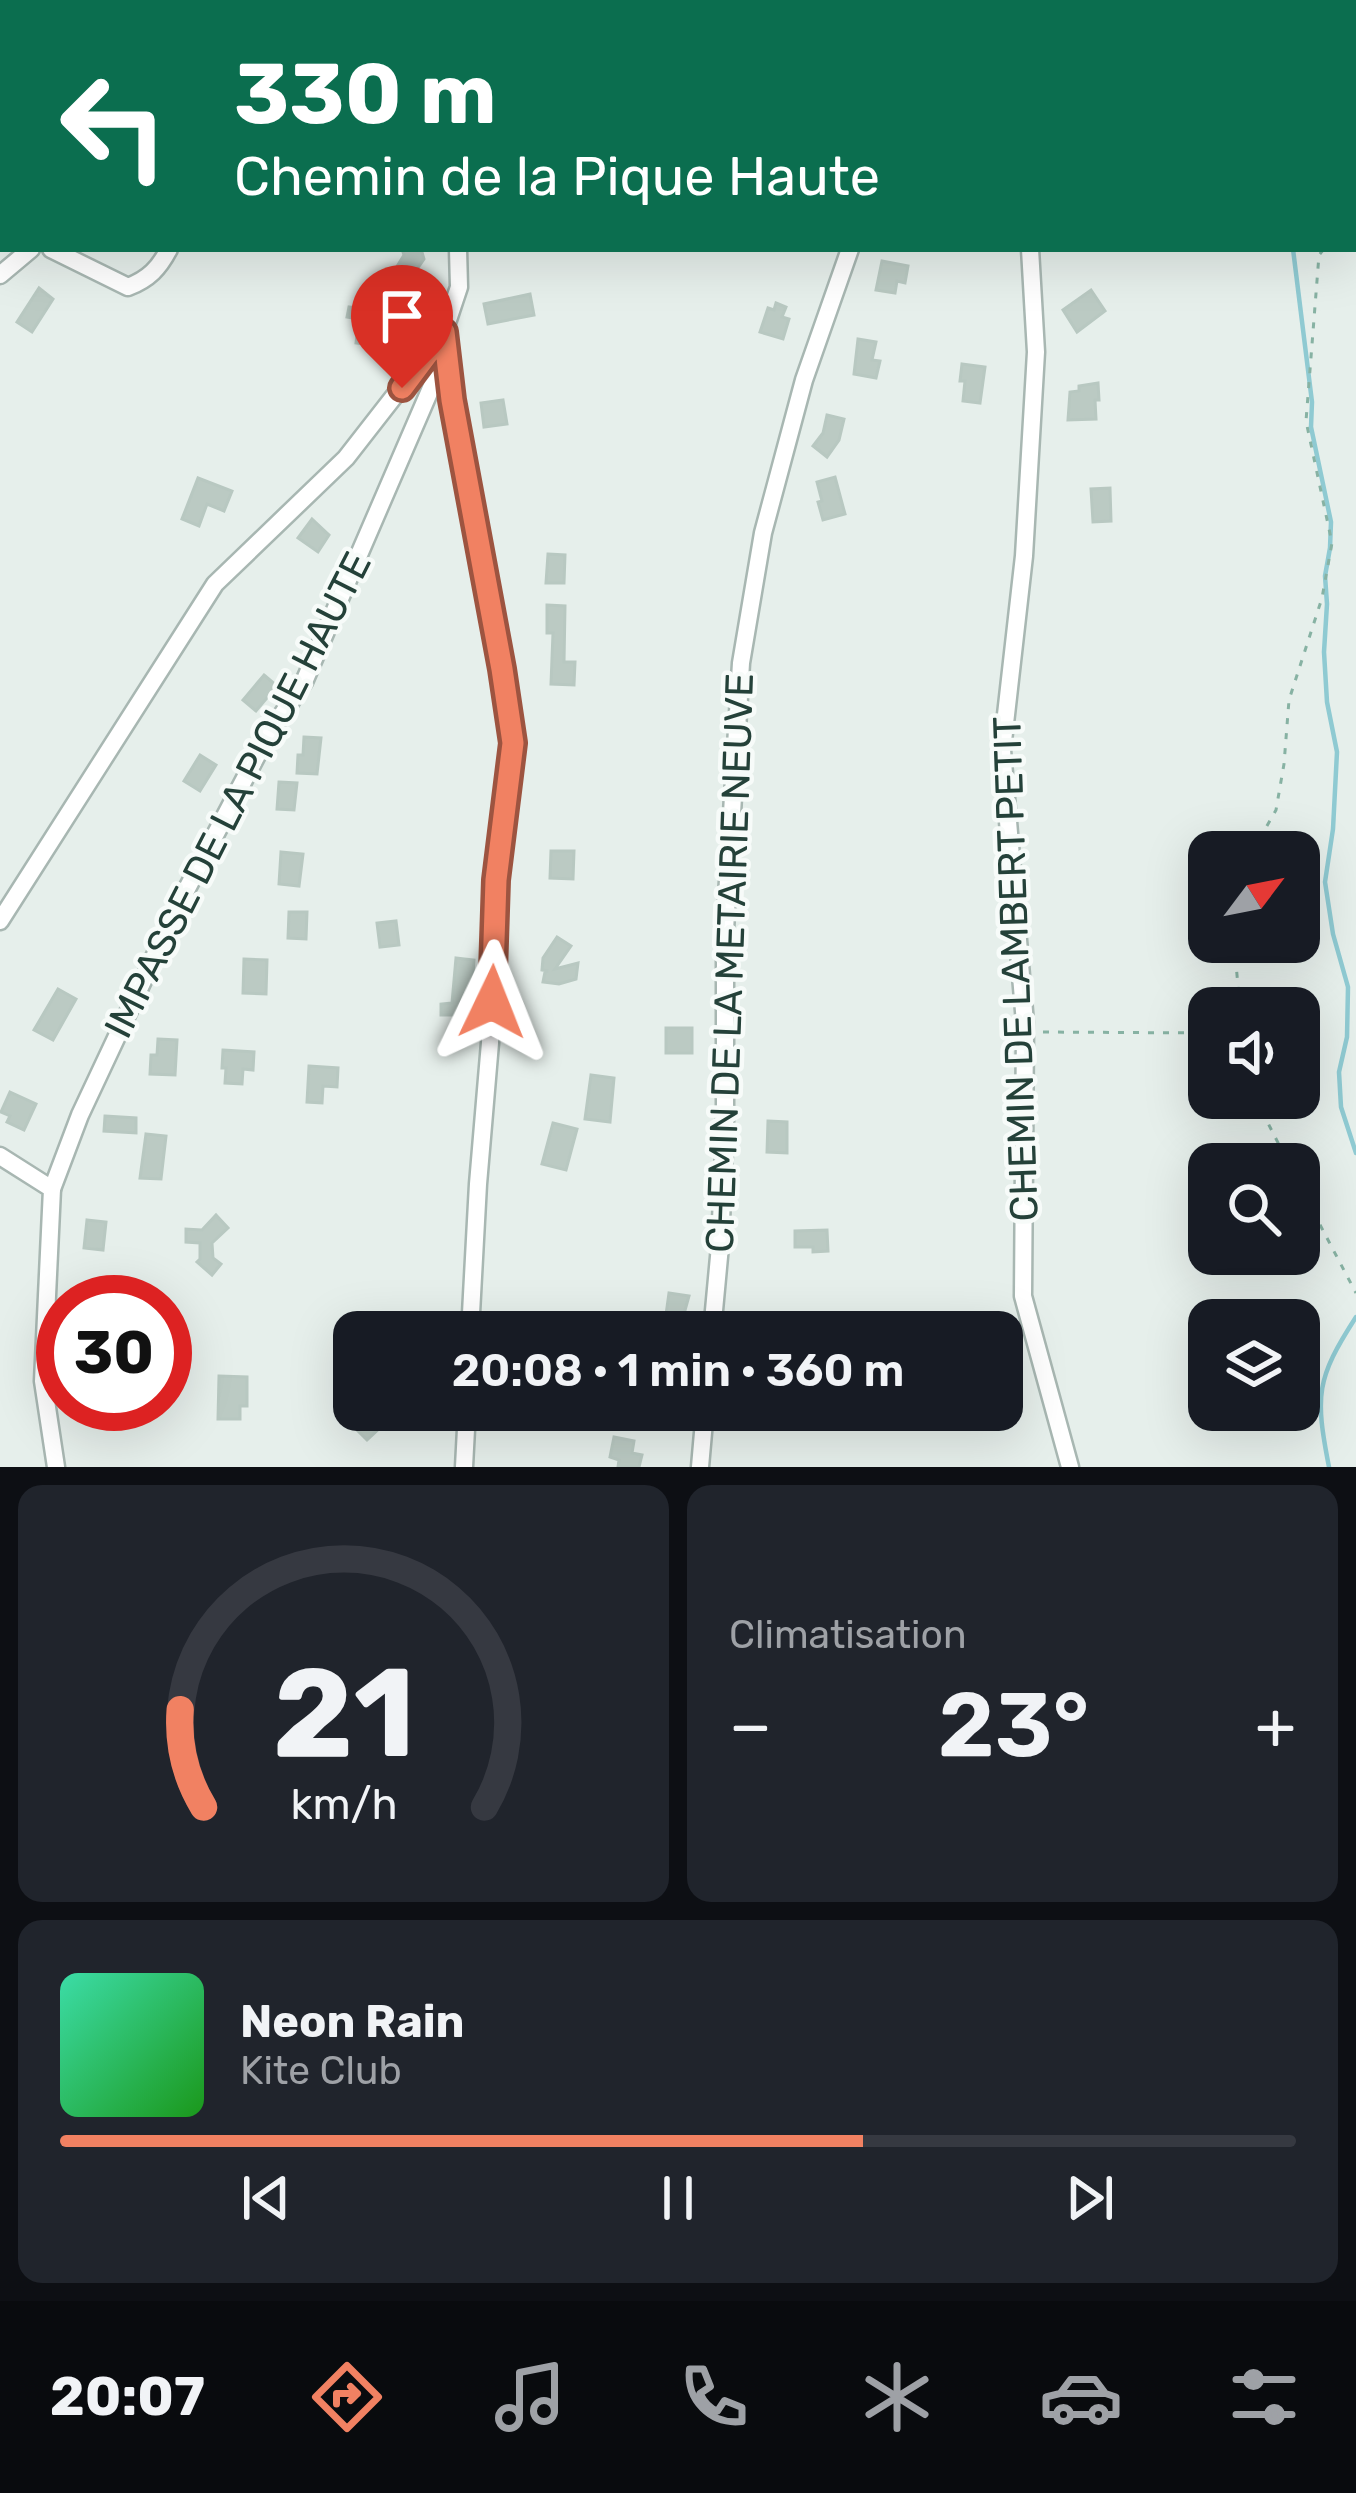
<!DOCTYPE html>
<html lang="fr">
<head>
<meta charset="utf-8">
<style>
	:root { --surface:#171b24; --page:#20242c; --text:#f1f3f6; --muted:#9ea1a6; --line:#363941; --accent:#f18162 }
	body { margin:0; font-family:Rubik,sans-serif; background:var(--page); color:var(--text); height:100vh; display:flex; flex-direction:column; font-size:45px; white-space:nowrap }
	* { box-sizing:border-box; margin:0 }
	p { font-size:39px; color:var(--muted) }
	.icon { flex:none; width:66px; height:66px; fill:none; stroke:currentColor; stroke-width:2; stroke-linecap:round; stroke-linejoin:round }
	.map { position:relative; height:1467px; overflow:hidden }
	.drawer { display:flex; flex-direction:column; gap:18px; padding:18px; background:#0d0f14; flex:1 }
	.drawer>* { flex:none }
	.hud { position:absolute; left:0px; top:0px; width:1356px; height:252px; box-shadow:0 12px 48px #0002; background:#0b6e4f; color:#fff; overflow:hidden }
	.needle { width:78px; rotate:58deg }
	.fabs { position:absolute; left:1188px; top:831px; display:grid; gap:24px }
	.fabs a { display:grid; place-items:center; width:132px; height:132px; border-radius:24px; background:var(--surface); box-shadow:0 12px 48px #0002; font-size:60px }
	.speed { position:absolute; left:36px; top:1275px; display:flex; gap:24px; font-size:60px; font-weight:700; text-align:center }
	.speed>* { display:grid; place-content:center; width:156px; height:156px; border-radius:50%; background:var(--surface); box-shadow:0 12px 48px #0002; line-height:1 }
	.speed .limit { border:18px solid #d22; background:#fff; color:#111 }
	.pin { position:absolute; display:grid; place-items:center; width:102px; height:102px; color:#fff; margin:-123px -51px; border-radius:50% 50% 50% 0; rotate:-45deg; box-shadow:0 0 12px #0007 }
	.pin .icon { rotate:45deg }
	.me { position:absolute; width:132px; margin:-66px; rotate:2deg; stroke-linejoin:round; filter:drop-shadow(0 0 9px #0008) }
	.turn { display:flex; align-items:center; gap:42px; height:252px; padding:0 36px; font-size:54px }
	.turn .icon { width:156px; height:156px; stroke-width:2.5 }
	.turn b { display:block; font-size:84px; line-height:102px }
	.big { font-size:90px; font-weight:600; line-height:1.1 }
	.drawer .tile { flex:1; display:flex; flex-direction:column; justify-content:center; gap:18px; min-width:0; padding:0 42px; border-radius:24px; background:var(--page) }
	.drawer .dial { align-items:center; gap:0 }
	.dial svg { height:312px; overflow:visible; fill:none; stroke:var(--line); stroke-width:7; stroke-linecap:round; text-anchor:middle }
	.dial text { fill:var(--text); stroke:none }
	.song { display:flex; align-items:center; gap:36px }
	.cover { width:144px; height:144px; border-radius:18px; background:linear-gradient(135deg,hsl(160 70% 55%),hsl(120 70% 35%)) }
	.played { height:12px; border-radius:6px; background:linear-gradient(90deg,var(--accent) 65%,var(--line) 65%) }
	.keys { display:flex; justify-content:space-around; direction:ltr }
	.heat { display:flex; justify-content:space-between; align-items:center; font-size:66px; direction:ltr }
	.drawer .tiles { flex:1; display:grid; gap:18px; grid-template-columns:1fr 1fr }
	.tile:last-child { grid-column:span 2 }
	.trip { position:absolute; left:333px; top:1311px; width:690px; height:120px; border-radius:24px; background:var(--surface); box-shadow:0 12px 48px #0002; font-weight:600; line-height:120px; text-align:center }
	.tabs { display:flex; height:192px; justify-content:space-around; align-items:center; background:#090b0e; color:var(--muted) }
	.tabs .icon { width:84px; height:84px }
	.tabs .current { color:var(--accent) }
	.tabs b { font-size:54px; color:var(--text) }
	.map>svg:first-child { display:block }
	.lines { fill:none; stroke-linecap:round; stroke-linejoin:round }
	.stream { stroke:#8fcad2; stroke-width:4.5 }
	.building { fill:#bbcac3; stroke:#b8c8c1; stroke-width:3 }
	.minor-casing { stroke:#a8b7b2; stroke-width:21 }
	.path { stroke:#87b2a3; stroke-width:3; stroke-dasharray:6 9; stroke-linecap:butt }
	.minor { stroke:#fff; stroke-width:16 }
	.route-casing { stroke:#9d5440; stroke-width:30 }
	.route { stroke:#f18162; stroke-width:21 }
	.labels { text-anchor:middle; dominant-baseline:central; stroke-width:9; stroke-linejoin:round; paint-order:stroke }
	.street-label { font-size:39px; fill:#244139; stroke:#f7fbf9 }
</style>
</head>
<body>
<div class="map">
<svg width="1356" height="1467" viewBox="0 0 1356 1467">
	<rect width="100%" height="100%" fill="#e6efeb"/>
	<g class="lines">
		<g class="stream">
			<polyline points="1327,3 1328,0"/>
			<polyline points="1293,249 1312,402 1311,427 1331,522 1330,548 1325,576 1327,604 1324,652 1327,702 1337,752 1333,829 1325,882 1333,934 1348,987 1347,1037 1339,1072 1341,1107 1356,1153"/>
			<path d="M1329 1467C1315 1395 1316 1379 1356 1317"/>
		</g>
	</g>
	<g class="building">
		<polygon points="402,249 421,249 424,259 411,278 396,268 404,255"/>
		<polygon points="882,261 908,266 905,283 897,281 895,293 876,290"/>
		<polygon points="39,288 53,299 32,332 17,322"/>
		<polygon points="1091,290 1105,311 1077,332 1063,310"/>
		<polygon points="530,294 534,315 488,324 484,304"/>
		<polygon points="776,303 786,307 782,317 789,319 783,339 760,332 768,308 774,310"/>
		<polygon points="349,307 377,310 373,345 356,343 359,319 347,317"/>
		<polygon points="858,339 876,342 872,360 880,361 876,378 854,374"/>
		<polygon points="962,364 985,367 980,403 963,401 965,381 960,381"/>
		<polygon points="1098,383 1099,400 1095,400 1096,419 1068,420 1070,392 1079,391 1079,386"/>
		<polygon points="503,400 507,424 484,427 481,403"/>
		<polygon points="827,415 844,419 839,440 827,457 813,446 823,433"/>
		<polygon points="835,477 845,514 823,520 818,502 822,501 817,482"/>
		<polygon points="198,478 232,491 224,511 207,504 199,526 182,519"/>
		<polygon points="1110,488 1111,521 1093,522 1091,489"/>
		<polygon points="312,519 329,535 318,552 298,538"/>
		<polygon points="548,554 565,555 564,583 546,583"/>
		<polygon points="547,605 565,606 564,662 575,662 574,685 551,684 553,633 547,633"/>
		<polygon points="264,675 277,686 256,711 243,700"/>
		<polygon points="304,737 321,738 317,774 297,773 298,755 303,755"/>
		<polygon points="200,755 216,765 200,791 184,781"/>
		<polygon points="279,782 297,783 294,810 277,809"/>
		<polygon points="551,851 574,851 573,879 550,878"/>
		<polygon points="281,852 303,854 299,886 279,884"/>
		<polygon points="289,912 307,912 306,939 288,938"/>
		<polygon points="396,921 399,945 380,947 377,923"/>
		<polygon points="557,937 571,946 555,969 578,963 576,979 559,984 543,982 545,972 548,971 542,970 543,958"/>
		<polygon points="456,958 474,960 471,1003 479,1003 478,1023 470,1023 470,1015 441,1015 441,1004 452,1003"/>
		<polygon points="244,959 267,960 266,994 243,993"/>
		<polygon points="58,989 76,999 53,1040 34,1030"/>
		<rect x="666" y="1028" width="26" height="25"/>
		<polygon points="158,1039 177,1040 175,1075 150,1074 151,1055 157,1055"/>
		<polygon points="223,1050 254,1052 253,1070 243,1069 242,1084 225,1083 226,1068 222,1068"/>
		<polygon points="309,1066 338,1068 337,1087 323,1086 322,1103 307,1102"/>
		<polygon points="591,1075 614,1078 610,1122 585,1119"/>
		<polygon points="10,1092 36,1104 24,1130 7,1122 10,1116 1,1112"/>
		<polygon points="105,1116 136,1118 136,1133 104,1131"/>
		<polygon points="768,1121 787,1122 787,1153 767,1152"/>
		<polygon points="553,1123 577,1129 566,1170 542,1164"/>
		<polygon points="146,1134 166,1136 161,1179 140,1178"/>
		<polygon points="216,1215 228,1228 212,1243 213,1258 221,1264 212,1275 197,1262 200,1259 200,1243 186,1242 186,1229 202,1230"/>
		<polygon points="87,1220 106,1222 103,1250 84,1248"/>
		<polygon points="827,1230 828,1251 813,1252 813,1247 795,1247 795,1231"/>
		<polygon points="669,1293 689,1296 679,1332 661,1332 665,1322"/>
		<polygon points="219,1376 247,1377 247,1406 240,1406 240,1419 218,1419"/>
		<polygon points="365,1410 385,1410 384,1424 367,1440 352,1425"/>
		<polygon points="614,1437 634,1441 632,1453 642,1455 639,1467 618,1467 619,1460 610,1457"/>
	</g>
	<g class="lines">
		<g class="minor-casing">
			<g id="minor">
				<polyline points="191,0 192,3"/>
				<polyline points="446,0 446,3"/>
				<polyline points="1013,0 1013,3"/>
				<polyline points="794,3 796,0"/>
				<polyline points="906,3 907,0"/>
				<path d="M51 249 128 287C149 279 159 268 169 249"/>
				<polyline points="458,249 459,287 444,332 452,400 513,743 496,879 490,1043 478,1184 470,1332"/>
				<polyline points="1030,249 1036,352 1024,556 1002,750 1025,1023 1023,1296 1070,1467"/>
				<polyline points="0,275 31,249"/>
				<polyline points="0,921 215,584 346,458 438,340"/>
				<polyline points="0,1156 52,1189 43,1381 56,1467"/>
				<polyline points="52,1189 80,1115 180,902 265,740 304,682 434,381 440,351"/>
				<polyline points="712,1332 720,1246 725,1125 725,930 741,663 763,533 804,380 850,249"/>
				<polyline points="464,1467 467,1410"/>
				<polyline points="700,1467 705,1410"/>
			</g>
		</g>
		<g class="path">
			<polyline points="1353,214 1356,210"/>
			<polyline points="1252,852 1276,810 1284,764 1289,700 1322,598 1332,543 1306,421 1319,255 1324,249"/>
			<polyline points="1234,942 1240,1008"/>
			<polyline points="1043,1032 1209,1033"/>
			<polyline points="1255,1098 1289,1164"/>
			<polyline points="1299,1185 1356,1293"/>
		</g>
		<use href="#minor" class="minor"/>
	</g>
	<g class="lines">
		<g class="route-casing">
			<polyline id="route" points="402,388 444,332 452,400 502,669 513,743 496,880 492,1002"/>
		</g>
		<use href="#route" class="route"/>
	</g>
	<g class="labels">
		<g class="street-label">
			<text transform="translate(238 795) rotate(-63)">IMPASSE DE LA PIQUE HAUTE</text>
			<text transform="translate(730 963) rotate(-88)">CHEMIN DE LA METAIRIE NEUVE</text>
			<text transform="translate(1016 969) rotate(-92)">CHEMIN DE LAMBERT PETIT</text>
		</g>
	</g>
</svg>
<div class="fabs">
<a><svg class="needle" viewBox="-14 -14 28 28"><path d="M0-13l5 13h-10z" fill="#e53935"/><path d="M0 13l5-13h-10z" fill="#9ea1a6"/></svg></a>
<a><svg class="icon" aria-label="sound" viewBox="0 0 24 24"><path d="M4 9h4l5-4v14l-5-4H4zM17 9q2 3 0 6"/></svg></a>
<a><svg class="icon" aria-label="search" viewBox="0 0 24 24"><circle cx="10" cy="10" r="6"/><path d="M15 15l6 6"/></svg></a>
<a><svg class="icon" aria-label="layers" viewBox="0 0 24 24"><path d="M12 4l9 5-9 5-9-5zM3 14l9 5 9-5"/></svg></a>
</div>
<div class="speed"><div class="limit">30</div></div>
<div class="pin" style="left:402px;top:388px;background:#d93025"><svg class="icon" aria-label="arrive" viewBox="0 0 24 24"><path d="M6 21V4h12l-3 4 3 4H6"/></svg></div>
<svg class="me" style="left:492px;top:1002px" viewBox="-20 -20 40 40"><path d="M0-17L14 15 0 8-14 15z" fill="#f18162" stroke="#fff" stroke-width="4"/></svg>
<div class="trip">20:08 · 1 min · 360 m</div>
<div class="hud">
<div class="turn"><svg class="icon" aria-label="left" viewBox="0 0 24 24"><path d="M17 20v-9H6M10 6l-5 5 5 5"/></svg><div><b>330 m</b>Chemin de la Pique Haute</div></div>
</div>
</div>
<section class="drawer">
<div class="tiles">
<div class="tile dial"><svg viewBox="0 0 100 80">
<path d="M14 69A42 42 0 1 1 86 69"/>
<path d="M14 69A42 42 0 0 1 8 44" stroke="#f18162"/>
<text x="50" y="56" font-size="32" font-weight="700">21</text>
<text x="50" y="72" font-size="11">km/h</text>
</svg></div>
<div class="tile"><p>Climatisation</p>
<div class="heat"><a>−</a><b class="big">23°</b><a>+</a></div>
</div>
<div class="tile">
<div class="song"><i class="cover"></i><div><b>Neon Rain</b><p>Kite Club</p></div></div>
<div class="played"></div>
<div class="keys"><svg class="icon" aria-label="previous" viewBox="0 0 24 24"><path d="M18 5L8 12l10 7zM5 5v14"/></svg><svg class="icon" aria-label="pause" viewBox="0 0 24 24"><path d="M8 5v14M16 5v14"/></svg><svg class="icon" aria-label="next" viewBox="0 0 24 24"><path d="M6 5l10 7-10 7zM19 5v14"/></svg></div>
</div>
</div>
</section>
<nav class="tabs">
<b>20:07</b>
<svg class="icon current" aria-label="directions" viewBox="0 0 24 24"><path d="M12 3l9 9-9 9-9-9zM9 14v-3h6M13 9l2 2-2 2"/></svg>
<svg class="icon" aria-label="music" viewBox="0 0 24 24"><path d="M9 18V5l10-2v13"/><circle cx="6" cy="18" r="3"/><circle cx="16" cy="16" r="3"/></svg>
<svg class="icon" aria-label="phone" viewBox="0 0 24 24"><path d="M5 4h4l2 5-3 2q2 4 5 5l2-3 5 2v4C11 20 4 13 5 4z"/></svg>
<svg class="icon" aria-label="climate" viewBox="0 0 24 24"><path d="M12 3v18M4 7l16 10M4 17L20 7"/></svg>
<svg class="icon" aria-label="car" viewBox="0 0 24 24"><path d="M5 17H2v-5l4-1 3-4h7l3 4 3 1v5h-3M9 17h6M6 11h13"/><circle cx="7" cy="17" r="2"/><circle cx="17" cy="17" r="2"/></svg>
<svg class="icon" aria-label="filters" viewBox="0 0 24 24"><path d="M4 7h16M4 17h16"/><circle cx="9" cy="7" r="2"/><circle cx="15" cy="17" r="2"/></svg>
</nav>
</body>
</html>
